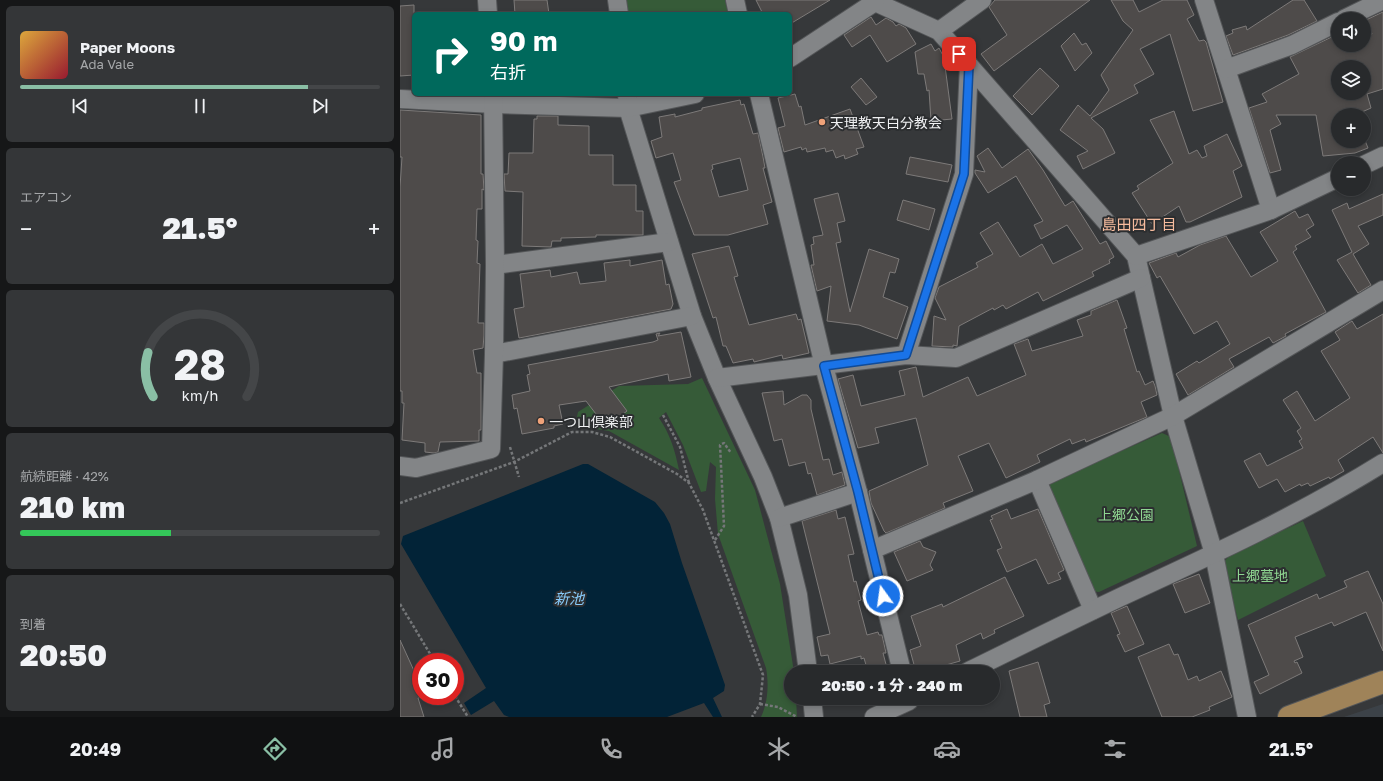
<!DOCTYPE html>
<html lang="ja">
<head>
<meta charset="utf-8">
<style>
	:root { --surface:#282a2c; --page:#343638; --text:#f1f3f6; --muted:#a5a7a9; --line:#444648; --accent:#8abfa5 }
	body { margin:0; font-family:"Golos Text","Noto Sans JP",sans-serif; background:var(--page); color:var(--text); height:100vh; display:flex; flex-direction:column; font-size:15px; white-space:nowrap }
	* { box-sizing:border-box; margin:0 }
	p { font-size:13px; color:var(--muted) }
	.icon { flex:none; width:22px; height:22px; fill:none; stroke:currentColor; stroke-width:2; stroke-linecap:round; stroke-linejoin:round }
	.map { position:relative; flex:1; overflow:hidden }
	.panel { display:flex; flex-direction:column; gap:6px; padding:6px; background:#161718; width:400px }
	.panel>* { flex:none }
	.guide { position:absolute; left:12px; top:12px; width:380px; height:84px; border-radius:6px; box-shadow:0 2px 6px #0003,0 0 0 1px var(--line); background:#00695c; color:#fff; overflow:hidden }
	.buttons { position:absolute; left:931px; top:12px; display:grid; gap:8px }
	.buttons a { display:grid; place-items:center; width:40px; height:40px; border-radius:50%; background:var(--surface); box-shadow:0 2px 6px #0003,0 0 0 1px var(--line); font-size:20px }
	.speed { position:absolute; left:12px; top:653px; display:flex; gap:8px; font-size:20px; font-weight:700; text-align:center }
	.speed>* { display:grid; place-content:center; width:52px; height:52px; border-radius:50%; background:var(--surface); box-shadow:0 2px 6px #0003,0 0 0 1px var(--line); line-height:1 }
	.speed .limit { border:6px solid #d22; background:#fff; color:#111 }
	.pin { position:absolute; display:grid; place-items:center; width:34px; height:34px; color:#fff; margin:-17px; border-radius:8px; box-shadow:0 2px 6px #0006 }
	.me { position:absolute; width:44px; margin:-22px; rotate:346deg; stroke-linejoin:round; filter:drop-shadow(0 0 3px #0008) }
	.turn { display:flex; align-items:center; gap:14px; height:84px; padding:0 12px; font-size:18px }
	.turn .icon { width:52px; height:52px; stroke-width:2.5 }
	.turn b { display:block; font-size:28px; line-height:34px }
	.big { font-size:30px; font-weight:800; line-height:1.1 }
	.panel .tile { flex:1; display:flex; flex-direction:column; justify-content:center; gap:6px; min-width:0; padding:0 14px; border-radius:6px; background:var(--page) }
	.panel .dial { align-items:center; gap:0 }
	.dial svg { height:104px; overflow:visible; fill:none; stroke:var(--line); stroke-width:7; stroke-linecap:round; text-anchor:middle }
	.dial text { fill:var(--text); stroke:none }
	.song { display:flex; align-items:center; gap:12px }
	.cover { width:48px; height:48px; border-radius:6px; background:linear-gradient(135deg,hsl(40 70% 55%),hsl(350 70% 35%)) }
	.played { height:4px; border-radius:2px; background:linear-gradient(90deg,var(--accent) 80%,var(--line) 80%) }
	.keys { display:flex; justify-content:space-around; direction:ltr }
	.heat { display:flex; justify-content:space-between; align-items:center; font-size:22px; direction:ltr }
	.charge { height:6px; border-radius:3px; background:linear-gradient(90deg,#34c759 42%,var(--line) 0) }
	.trip { position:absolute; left:384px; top:665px; width:216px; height:40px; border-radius:20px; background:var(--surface); box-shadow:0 2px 6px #0003,0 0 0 1px var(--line); font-weight:800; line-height:40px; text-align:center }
	.dock { display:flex; height:64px; justify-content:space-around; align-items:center; background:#101112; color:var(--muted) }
	.dock .icon { width:28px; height:28px }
	.dock .current { color:var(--accent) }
	.dock b { font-size:18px; color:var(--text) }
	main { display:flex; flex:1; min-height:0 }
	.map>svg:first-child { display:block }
	.built { fill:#3c4248 }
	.green { fill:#365b38 }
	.water { fill:#022337 }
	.building { fill:#4e4b4a; stroke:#7d7a79; fill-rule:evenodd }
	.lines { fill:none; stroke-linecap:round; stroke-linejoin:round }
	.minor-casing { stroke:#545658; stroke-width:20 }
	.major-casing { stroke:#545658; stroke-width:24 }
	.path { stroke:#757779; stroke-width:2.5; stroke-dasharray:3 2; stroke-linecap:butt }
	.minor { stroke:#838587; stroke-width:18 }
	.major { stroke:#9f8359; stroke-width:22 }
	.route-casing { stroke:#114b97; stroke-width:10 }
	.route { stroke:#1a73e8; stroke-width:7 }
	.poi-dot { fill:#f0a279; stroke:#2c2e30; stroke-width:1.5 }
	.labels { text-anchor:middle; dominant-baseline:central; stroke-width:4; stroke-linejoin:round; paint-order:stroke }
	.poi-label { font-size:14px; fill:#f0f1f3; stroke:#2c2e30; text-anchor:start }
	.park-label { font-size:14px; fill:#8fd691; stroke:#2c2e30 }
	.neighbourhood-label { font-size:15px; fill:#f7bc9e; stroke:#2c2e30 }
	.water-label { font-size:15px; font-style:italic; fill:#87caf9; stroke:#2c2e30 }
</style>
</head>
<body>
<main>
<section class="panel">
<div class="tile">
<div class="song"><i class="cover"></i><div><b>Paper Moons</b><p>Ada Vale</p></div></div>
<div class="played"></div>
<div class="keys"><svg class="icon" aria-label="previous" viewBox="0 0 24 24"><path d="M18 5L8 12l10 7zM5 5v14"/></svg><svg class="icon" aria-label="pause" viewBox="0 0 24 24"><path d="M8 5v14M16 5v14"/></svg><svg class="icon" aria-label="next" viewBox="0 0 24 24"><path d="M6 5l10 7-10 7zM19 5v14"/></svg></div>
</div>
<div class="tile"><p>エアコン</p>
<div class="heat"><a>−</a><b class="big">21.5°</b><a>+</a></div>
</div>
<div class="tile dial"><svg viewBox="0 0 100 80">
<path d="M14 69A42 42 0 1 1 86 69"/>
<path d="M14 69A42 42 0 0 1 10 35" stroke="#8abfa5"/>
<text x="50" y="56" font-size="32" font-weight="700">28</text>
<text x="50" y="72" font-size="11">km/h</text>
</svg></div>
<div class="tile"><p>航続距離 · 42%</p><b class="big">210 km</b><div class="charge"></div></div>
<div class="tile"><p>到着</p><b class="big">20:50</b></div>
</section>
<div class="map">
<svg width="983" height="717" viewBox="0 0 983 717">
	<rect width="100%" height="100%" fill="#36383a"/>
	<polygon class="built" points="983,704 983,717 944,717"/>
	<g class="green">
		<polygon points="227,0 325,0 328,14 227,14"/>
		<path d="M302 378 355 490 380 584 394 672H391V698H396L397 717H361C368 703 369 683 366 668L318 534 315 499 316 467 310 462 306 491 301 492 283 445 266 412 259 418C270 434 275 450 279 470L209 431 177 426 176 421 178 412 219 386 288 384Z"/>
		<polygon points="762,433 771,437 797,546 699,592 690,591 647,491 649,483"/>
		<polygon points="903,521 926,576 838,620 823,563 829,556"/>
	</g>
	<polygon class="water" points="183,464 188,464 255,502 264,513 270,524 282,563 325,685 324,691 313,698 322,717 313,717 304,703 267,717 109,717 104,715 94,701 71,715 64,703 86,688 1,544 3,536"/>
	<g class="building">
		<polygon points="114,0 147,0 149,14 115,14"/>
		<polygon points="356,0 430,0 390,24 390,14 363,14"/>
		<polygon points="595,0 690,0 594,71 581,54 607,35 589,7"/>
		<polygon points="711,0 733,0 739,12 763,0 787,0 794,15 787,19 799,41 804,40 806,42 823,102 793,111 770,34 740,49 754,74 734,85 738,93 691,118 703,129 715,153 683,169 677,156 688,151 660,130 678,105 690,116 709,90 701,75 733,30 723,21"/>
		<polygon points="893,0 904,0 917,21 888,35 833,55 826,36 833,33 832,30 846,26 847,30"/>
		<polygon points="14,5 14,75 0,76 0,6"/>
		<path d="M983 12V89L967 94 971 108 955 115H938V141H964V138L968 148 955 153 923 156 916 115H876L881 124 870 130 881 170 870 173 849 108 867 102 862 94 899 74 890 57 938 34V45H964V35L972 34 966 20ZM938 67H964V93H938Z"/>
		<polygon points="471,17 476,25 486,18 493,22 496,26 499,24 506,28 516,44 487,62 470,35 452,47 444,35"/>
		<polygon points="674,33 682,45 686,43 692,53 675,71 661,46"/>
		<polygon points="531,44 535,51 539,48 548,65 545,66 552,119 531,121 529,90 527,91 524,74 518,74 515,52"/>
		<polygon points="640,68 659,86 632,115 613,96"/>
		<polygon points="461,78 477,97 466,105 451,87"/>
		<polygon points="395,94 399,107 401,106 405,125 450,109 464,147 456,149 458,154 445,159 444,155 436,158 433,150 426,152 425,148 407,152 406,148 402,150 401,147 384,152 378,128 385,126 378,98"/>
		<path d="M340 100 341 105 344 104 353 134 358 133 363 157 365 168H363L372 202 363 205 368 224 328 235H294L274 182 281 180 273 153 256 158 251 141 262 137 259 117 275 114V117L302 110V108ZM340 158 348 190 319 197 311 170 313 169 312 165Z"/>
		<polygon points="0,110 81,115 81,174 83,174 84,190 82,189 82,209 77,209 76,240 78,241 77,263 80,264 78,323 84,323 84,335 83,348 73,350 77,373 81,373 81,430 79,430 79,441 40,442 38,452 34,453 25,452 25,443 2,440 4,403 2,403 2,391 0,391 0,187 2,157 0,157"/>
		<polygon points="774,111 789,154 797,150 802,158 807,156 804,146 827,134 842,166 833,171 842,197 790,222 786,222 779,206 752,224 732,193 739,189 737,186 773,163 750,120"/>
		<polygon points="137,116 158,116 158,125 189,126 189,155 213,155 213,185 236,185 236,211 243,211 243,235 196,235 196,237 161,238 161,241 152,241 151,247 122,246 123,192 105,191 104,174 108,174 109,153 133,153 134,119 137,119"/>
		<polygon points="588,148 602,168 628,149 643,170 665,206 673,201 700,244 706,241 714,257 709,260 710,263 692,272 694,276 643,301 638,292 606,309 603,305 594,310 593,308 559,326 557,346 553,345 553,347 532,346 534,316 546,320 535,298 539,287 578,267 576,263 593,254 580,233 598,222 620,257 642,244 653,264 683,249 667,225 641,239 634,225 643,221 616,176 588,193 575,173 575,170 585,172 577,156"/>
		<polygon points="510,157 552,165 548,182 506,174"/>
		<polygon points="438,193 445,221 437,223 441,242 436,243 450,312 469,249 499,259 495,273 490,272 483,297 508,307 497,339 459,325 427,321 431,286 417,291 411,265 414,265 411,245 414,244 413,237 423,235 414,199"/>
		<polygon points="983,194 983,215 958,226 969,244 953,254 971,285 958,293 937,260 952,252 932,210 947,203 949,209"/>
		<polygon points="503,200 535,209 529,230 497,220"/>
		<polygon points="895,211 899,218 908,214 914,225 906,230 911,237 895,246 897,249 893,252 926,312 885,334 886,336 873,343 869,337 829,359 834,367 788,395 776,374 797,361 799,363 830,344 817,321 794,334 760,276 757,278 749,263 776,253 778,257 800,245 826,236 851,277 878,261 860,232"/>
		<polygon points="329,246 338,276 334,277 349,325 396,314 398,320 401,319 409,353 383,359 382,355 354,362 353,359 333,363 326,346 323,346 316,317 313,318 292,254"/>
		<polygon points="230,260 230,266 262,260 266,285 269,284 273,304 271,309 119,338 114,309 124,307 120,274 150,270 151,277 177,272 180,284 206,281 204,263"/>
		<polygon points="717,300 727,328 724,329 737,372 739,371 745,385 753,381 755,386 757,395 741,402 747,417 686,442 685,439 672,444 670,439 637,455 640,462 606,478 589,443 558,456 573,491 543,503 545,508 486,533 484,531 471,503 469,491 528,465 516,418 475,428 479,443 458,448 438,379 453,375 461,406 505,395 499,371 516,367 523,397 568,377 577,396 626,375 614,344 628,339 632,351 683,336 677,320 691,315 691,311"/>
		<polygon points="983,314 983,453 973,437 938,460 944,471 930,479 929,477 910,486 908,483 901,486 900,484 885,492 877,479 859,488 844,461 860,453 867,466 903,448 899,441 902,439 897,431 901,428 883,400 897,391 915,421 950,398 921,351 940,340 935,332 952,321 957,329"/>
		<polygon points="281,332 291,377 269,381 268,374 209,387 227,411 206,427 186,401 159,405 163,424 154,426 154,428 122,434 117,408 114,409 112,395 130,391 127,375 130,374 128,365 253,342 258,340 256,334 260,333 258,336"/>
		<polygon points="383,391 384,405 402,395 407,395 411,400 411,409 423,460 429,459 433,475 442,472 445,485 417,495 411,473 408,474 405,462 389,466 382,439 374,441 362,393"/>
		<polygon points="607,509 611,519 638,509 664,570 658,573 661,579 648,584 636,559 607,572 597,550 602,548 590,520 593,519 591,516"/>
		<polygon points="436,510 438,519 445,517 454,554 448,555 454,582 456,581 461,600 458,601 467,635 478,632 479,635 482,635 486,653 483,653 488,672 468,672 464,658 461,659 461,656 430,664 428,655 421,656 417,637 430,634 402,521"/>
		<polygon points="520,541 523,547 536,552 530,565 533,570 507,581 494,552"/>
		<polygon points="968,571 983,604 983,651 966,612 934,626 932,622 895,637 903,657 894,661 895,663 897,662 902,673 860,694 854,682 869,675 848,625 917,594 919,599 947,587 944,581"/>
		<polygon points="799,574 810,603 785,613 773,584"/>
		<polygon points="605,577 624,616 594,630 595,633 583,639 581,633 556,645 560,661 532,669 533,672 516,672 510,650 521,646 511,616 542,604 543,607"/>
		<polygon points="727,606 744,644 725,652 717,635 720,634 711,613"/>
		<polygon points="0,640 15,673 22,696 18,698 24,717 0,717"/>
		<polygon points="769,644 774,655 778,654 788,680 797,676 799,681 821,671 832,697 809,707 810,710 792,717 762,717 738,657"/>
		<polygon points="638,662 650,703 644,705 647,717 620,717 609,671"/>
	</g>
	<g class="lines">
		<g class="minor-casing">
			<g id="minor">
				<polyline points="87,0 88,14"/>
				<polyline points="217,0 219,14"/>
				<polyline points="335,0 338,14"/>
				<polyline points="474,0 475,2 539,31 736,256 773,416 814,554 847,717"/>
				<polyline points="804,0 871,210"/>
				<polyline points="944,19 983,0"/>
				<polyline points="539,31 582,0"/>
				<polyline points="390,58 475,2"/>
				<polyline points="826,69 892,45 938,22"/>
				<polyline points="227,94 228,108 292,316 317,378 363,477 379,518 398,595 408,672"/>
				<polyline points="359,94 424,366 458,492 472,550"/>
				<polyline points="0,99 94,104 228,108 295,94"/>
				<polyline points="964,165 983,156"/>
				<polyline points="736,256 871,210 938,178"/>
				<polyline points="95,265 269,242"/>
				<polyline points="94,354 292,316"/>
				<polyline points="506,355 564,174 569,65"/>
				<polyline points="317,378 506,355 556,358 741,278"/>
				<polyline points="0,466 16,468 91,449 94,354 95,265 93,94"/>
				<polyline points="637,480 693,610"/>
				<polyline points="379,518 458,492"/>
				<polyline points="502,672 472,550 637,480 773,416 983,290"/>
				<path d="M567 672C620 646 672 620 725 595 812 555 901 514 983 463"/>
				<polyline points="412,698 414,717"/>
				<polyline points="474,717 509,701 508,698"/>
			</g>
		</g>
		<g class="major-casing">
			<polyline id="major" points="889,717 983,682"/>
		</g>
		<g class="path">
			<polyline points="263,415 280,447 289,483"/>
			<polyline points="110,447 119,477"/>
			<polyline points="0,503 114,462 172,432 192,432 210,437 277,474 289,483 303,510 363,675 360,704 352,717"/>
			<polyline points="315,540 324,526 320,445 324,443 331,453"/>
			<polyline points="0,604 35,662"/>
			<polyline points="55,696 68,717"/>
			<polyline points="360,704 378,707 397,717"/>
		</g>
		<use href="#minor" class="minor"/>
		<use href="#major" class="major"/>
	</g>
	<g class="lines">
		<g class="route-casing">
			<polyline id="route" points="483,596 458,492 424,366 506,355 564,174 569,65 559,54"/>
		</g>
		<use href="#route" class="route"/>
	</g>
	<g class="poi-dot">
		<circle cx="422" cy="122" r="4"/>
		<circle cx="141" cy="421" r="4"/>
	</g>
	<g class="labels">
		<g class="poi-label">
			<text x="430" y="122">天理教天白分教会</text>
			<text x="149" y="421">一つ山倶楽部</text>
		</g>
		<g class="park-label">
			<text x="726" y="514">上郷公園</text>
			<text x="860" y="575">上郷墓地</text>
		</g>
		<g class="neighbourhood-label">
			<text x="739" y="224">島田四丁目</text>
		</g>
		<g class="water-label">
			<text x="169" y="598">新池</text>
		</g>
	</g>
</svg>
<div class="buttons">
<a><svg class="icon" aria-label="sound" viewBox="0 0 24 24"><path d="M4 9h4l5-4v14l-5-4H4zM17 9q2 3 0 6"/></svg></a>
<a><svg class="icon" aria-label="layers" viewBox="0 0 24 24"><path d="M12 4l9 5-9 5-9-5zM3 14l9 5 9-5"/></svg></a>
<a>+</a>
<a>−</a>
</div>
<div class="speed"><div class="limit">30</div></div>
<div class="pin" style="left:559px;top:54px;background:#d93025"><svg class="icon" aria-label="arrive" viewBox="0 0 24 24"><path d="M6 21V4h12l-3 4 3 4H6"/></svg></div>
<svg class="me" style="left:483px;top:596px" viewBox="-20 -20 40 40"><circle r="17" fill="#1a73e8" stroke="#fff" stroke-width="3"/><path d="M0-11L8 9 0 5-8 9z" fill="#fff"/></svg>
<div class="trip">20:50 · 1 分 · 240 m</div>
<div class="guide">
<div class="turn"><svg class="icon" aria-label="right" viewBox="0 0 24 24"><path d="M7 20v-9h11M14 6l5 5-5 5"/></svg><div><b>90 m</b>右折</div></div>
</div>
</div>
</main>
<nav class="dock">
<b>20:49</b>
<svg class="icon current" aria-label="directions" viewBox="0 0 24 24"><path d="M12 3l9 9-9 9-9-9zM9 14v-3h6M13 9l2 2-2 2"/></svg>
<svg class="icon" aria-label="music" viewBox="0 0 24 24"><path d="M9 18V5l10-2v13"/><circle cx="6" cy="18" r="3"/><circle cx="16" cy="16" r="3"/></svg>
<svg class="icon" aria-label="phone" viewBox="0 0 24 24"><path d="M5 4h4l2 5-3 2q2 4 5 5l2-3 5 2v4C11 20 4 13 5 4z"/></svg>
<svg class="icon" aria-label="climate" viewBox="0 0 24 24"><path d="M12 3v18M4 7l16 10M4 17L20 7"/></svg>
<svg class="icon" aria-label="car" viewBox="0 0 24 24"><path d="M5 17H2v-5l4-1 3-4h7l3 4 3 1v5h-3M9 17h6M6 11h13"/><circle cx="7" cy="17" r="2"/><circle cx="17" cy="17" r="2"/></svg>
<svg class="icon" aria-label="filters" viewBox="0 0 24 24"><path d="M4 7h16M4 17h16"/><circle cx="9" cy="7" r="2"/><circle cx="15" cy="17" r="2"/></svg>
<b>21.5°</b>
</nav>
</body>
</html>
